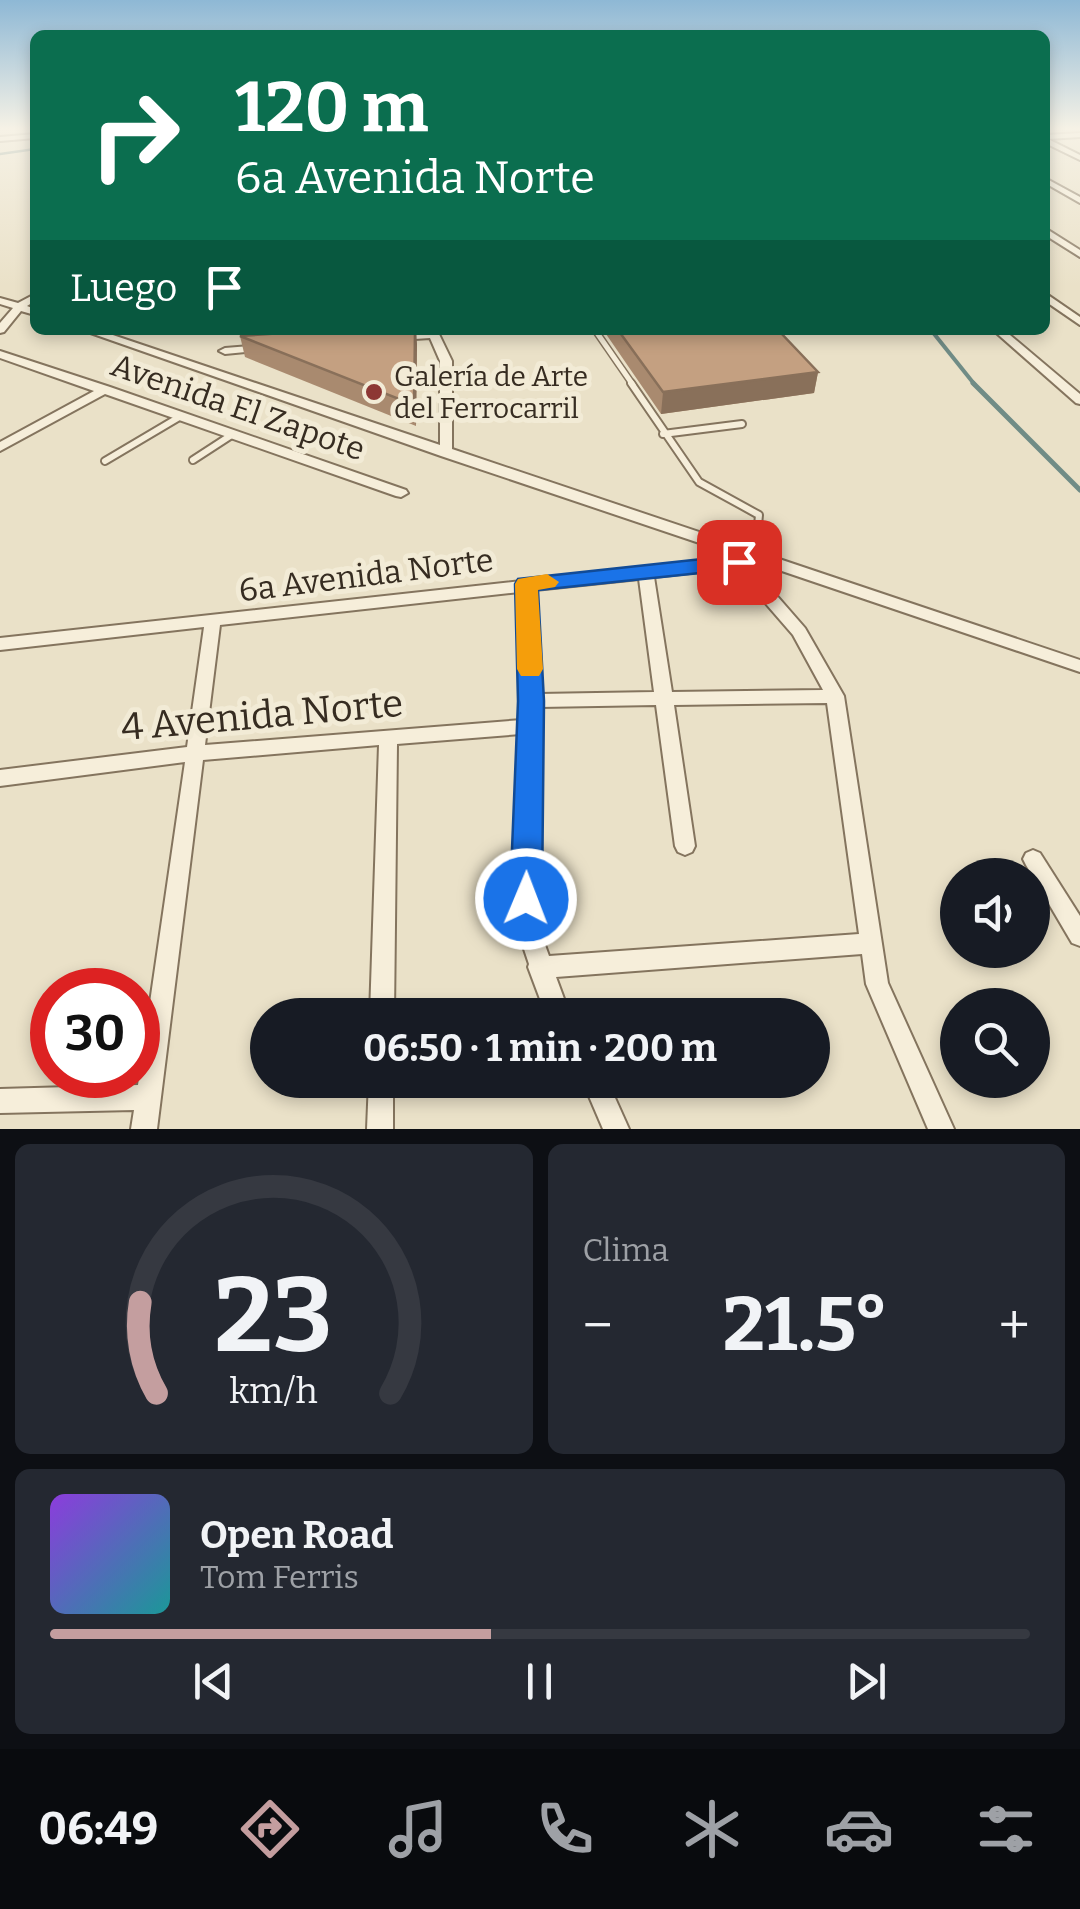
<!DOCTYPE html>
<html lang="es">
<head>
<meta charset="utf-8">
<style>
	:root { --surface:#171b24; --page:#242831; --text:#f1f3f6; --muted:#9ea1a6; --line:#363941; --accent:#c49e9f }
	body { margin:0; font-family:Bitter,serif; background:var(--page); color:var(--text); height:100vh; display:flex; flex-direction:column; font-size:38px; white-space:nowrap }
	* { box-sizing:border-box; margin:0 }
	p { font-size:32px; color:var(--muted) }
	.icon { flex:none; width:55px; height:55px; fill:none; stroke:currentColor; stroke-width:2; stroke-linecap:round; stroke-linejoin:round }
	.map { position:relative; height:1129px; overflow:hidden }
	.sheet { display:flex; flex-direction:column; gap:15px; padding:15px; background:#0d0f14; flex:1 }
	.sheet>* { flex:none }
	.hud { position:absolute; left:30px; top:30px; width:1020px; height:305px; border-radius:15px; box-shadow:0 5px 15px #0003; background:#0b6e4f; color:#fff; overflow:hidden }
	.buttons { position:absolute; left:940px; top:858px; display:grid; gap:20px }
	.buttons a { display:grid; place-items:center; width:110px; height:110px; border-radius:50%; background:var(--surface); box-shadow:0 5px 15px #0003; font-size:50px }
	.speed { position:absolute; left:30px; top:968px; display:flex; gap:20px; font-size:50px; font-weight:700; text-align:center }
	.speed>* { display:grid; place-content:center; width:130px; height:130px; border-radius:50%; background:var(--surface); box-shadow:0 5px 15px #0003; line-height:1 }
	.speed .limit { border:15px solid #d22; background:#fff; color:#111 }
	.pin { position:absolute; display:grid; place-items:center; width:85px; height:85px; color:#fff; margin:-42px; border-radius:20px; box-shadow:0 5px 15px #0006 }
	.me { position:absolute; width:110px; margin:-55px; rotate:1deg; stroke-linejoin:round; filter:drop-shadow(0 0 8px #0008) }
	.turn { display:flex; align-items:center; gap:35px; height:210px; padding:0 40px; font-size:45px }
	.turn .icon { width:130px; height:130px; stroke-width:2.5 }
	.turn b { display:block; font-size:70px; line-height:85px }
	.then { display:flex; align-items:center; height:95px; padding:0 40px; background:#0003; gap:20px; font-size:38px }
	.big { font-size:75px; font-weight:700; line-height:1.1 }
	.sheet .card { flex:1; display:flex; flex-direction:column; justify-content:center; gap:15px; min-width:0; padding:0 35px; border-radius:15px; background:var(--page) }
	.sheet .dial { align-items:center; gap:0 }
	.dial svg { height:260px; overflow:visible; fill:none; stroke:var(--line); stroke-width:7; stroke-linecap:round; text-anchor:middle }
	.dial text { fill:var(--text); stroke:none }
	.song { display:flex; align-items:center; gap:30px }
	.cover { width:120px; height:120px; border-radius:15px; background:linear-gradient(135deg,hsl(270 70% 55%),hsl(180 70% 35%)) }
	.played { height:10px; border-radius:5px; background:linear-gradient(90deg,var(--accent) 45%,var(--line) 45%) }
	.keys { display:flex; justify-content:space-around; direction:ltr }
	.heat { display:flex; justify-content:space-between; align-items:center; font-size:55px; direction:ltr }
	.sheet .tiles { flex:1; display:grid; gap:15px; grid-template-columns:1fr 1fr }
	.card:last-child { grid-column:span 2 }
	.trip { position:absolute; left:250px; top:998px; width:580px; height:100px; border-radius:50px; background:var(--surface); box-shadow:0 5px 15px #0003; font-weight:700; line-height:100px; text-align:center }
	.tab-bar { display:flex; height:160px; justify-content:space-around; align-items:center; background:#090b0e; color:var(--muted) }
	.tab-bar .icon { width:70px; height:70px }
	.tab-bar .selected { color:var(--accent) }
	.tab-bar b { font-size:45px; color:var(--text) }
	.map>svg:first-child { display:block }
	.lines { fill:none; stroke-linecap:round; stroke-linejoin:round }
	.stream-far2 { stroke:#708c86; stroke-width:2.5 }
	.stream-far1 { stroke:#708c86; stroke-width:4 }
	.stream { stroke:#708c86; stroke-width:5 }
	.lane-far1-casing { stroke:#84745e; stroke-width:8 }
	.lane-casing { stroke:#84745e; stroke-width:10 }
	.street-casing { stroke:#84745e; stroke-width:4 }
	.lane-far1 { stroke:#f6eeda; stroke-width:5 }
	.lane { stroke:#f6eeda; stroke-width:6 }
	.street { fill:#f6eeda; fill-rule:evenodd }
	.wall { fill:#a98a6f }
	.shaded-wall { fill:#89705a }
	.building { fill:#c4a081; stroke:#89705a; stroke-width:2.5 }
	.route { fill:#1a73e8; stroke:#114b97; stroke-width:2.5 }
	.slow { fill:#f59e0b }
	.poi-dot { fill:#8d3734; stroke:#f2ebd6; stroke-width:4 }
	.labels { text-anchor:middle; dominant-baseline:central; stroke-width:10; stroke-linejoin:round; paint-order:stroke }
	.far-poi-label { font-size:28px; fill:#362c21; stroke:#f2ebd6; text-anchor:start }
	.street-label { font-size:32px; fill:#362c21; stroke:#f2ebd6 }
	.near-street-label { font-size:38px; fill:#362c21; stroke:#f2ebd6 }
</style>
</head>
<body>
<div class="map">
<svg width="1080" height="1129" viewBox="0 0 1080 1129">
	<rect width="100%" height="100%" fill="#eae1c8"/>
	<g class="lines">
		<polyline class="stream-far2" points="0,154 35,149"/>
		<polyline class="stream-far1" points="931,330 975,385"/>
		<polyline class="stream" points="973,383 1080,490"/>
		<g class="lane-far1-casing">
			<polyline id="lane-far1" points="595,330 633,385"/>
		</g>
		<g class="lane-casing">
			<g id="lane">
				<polyline points="631,383 699,482 759,515 755,556"/>
				<polyline points="663,434 742,424"/>
				<polyline points="193,460 233,434"/>
				<polyline points="105,461 181,416"/>
			</g>
		</g>
		<g class="street-casing">
			<g id="street">
				<polygon points="1080,133 1080,137 1048,139 1080,155 1080,160 1045,143 1045,135"/>
				<polygon points="35,134 35,138 0,141 0,137"/>
				<polygon points="1045,178 1080,197 1080,203 1045,183"/>
				<polygon points="1045,228 1080,250 1080,257 1045,235"/>
				<polygon points="1045,293 1080,317 1080,325 1045,301"/>
				<polygon points="35,294 35,301 27,306 35,309 35,315 21,311 4,332 0,333 0,323 13,308 0,304 0,298 18,303"/>
				<path d="M82 330H98L440 445V361L430 338 399 340 394 337 399 334 437 330 452 361V449L1080 660V672L755 562 749 564 805 628 844 696 888 983 954 1129H928L866 984 862 954 556 977 570 1015H546L528 967 529 964 519 934 515 899 521 734 397 744 394 1015H370L379 745 203 760 157 1129H131L134 1110 0 1113V1089L138 1085 185 762 0 786V770L187 747 204 627 0 650V638L741 557 441 456ZM735 568 793 635 823 690 672 692 654 577ZM639 579 654 692 539 694 535 590ZM520 592 522 720 205 745 220 625ZM827 703 859 934 549 956 541 934 537 899 540 707 656 705 675 846 678 852 685 855 692 852 695 846 674 705Z"/>
				<polygon points="993,330 1004,330 1080,394 1080,404 1076,403"/>
				<polygon points="261,345 265,346 265,350 225,354 219,351 225,348"/>
				<polygon points="0,351 110,387 406,490 408,493 401,497 396,496 105,394 0,451 0,442 94,391 0,358"/>
				<polygon points="1033,850 1040,853 1080,916 1080,946 1072,943 1026,865 1023,859 1026,853"/>
				<polygon points="369,1080 393,1080 393,1129 367,1129"/>
				<polygon points="582,1080 607,1080 629,1129 603,1129"/>
			</g>
		</g>
		<use href="#lane-far1" class="lane-far1"/>
		<use href="#lane" class="lane"/>
		<use href="#street" class="street"/>
	</g>
	<g class="wall">
		<polygon points="606,330 778,330 818,372 814,393 661,414 606,334"/>
		<polygon points="240,336 417,344 416,426 245,357"/>
	</g>
	<g class="shaded-wall">
		<polygon points="416,330 417,344 416,426 414,405"/>
		<polygon points="818,372 814,393 661,414 663,392"/>
	</g>
	<g class="building">
		<polygon points="327,330 415,330 414,405 240,336"/>
		<polygon points="618,330 778,330 818,372 663,392"/>
	</g>
	<linearGradient id="sky" x2="0" y2="1"><stop stop-color="#8eb8d5"/><stop offset="0.45" stop-color="#f6f2e6"/><stop offset="1" stop-color="#f6f2e6" stop-opacity="0"/></linearGradient>
	<rect width="1080" height="286" fill="url(#sky)"/>
	<polygon class="route" points="739,555 747,557 751,562 747,568 538,590 544,701 542,899 538,910 526,914 515,910 510,899 518,701 515,584 518,579"/>
	<polygon class="slow" points="547,574 559,582 555,587 538,590 543,669 539,676 521,676 517,669 515,584 518,579"/>
	<circle class="poi-dot" cx="374" cy="392" r="10"/>
	<g class="labels">
		<g class="far-poi-label">
			<text x="394" y="376">Galería de Arte<tspan x="394" dy="32">del Ferrocarril</tspan></text>
		</g>
		<g class="street-label">
			<text transform="translate(238 407) rotate(19)">Avenida El Zapote</text>
			<text transform="translate(366 575) rotate(-7)">6a Avenida Norte</text>
		</g>
		<g class="near-street-label">
			<text transform="translate(262 715) rotate(-5)">4 Avenida Norte</text>
		</g>
	</g>
</svg>
<div class="buttons">
<a><svg class="icon" aria-label="sound" viewBox="0 0 24 24"><path d="M4 9h4l5-4v14l-5-4H4zM17 9q2 3 0 6"/></svg></a>
<a><svg class="icon" aria-label="search" viewBox="0 0 24 24"><circle cx="10" cy="10" r="6"/><path d="M15 15l6 6"/></svg></a>
</div>
<div class="speed"><div class="limit">30</div></div>
<div class="pin" style="left:739px;top:562px;background:#d93025"><svg class="icon" aria-label="arrive" viewBox="0 0 24 24"><path d="M6 21V4h12l-3 4 3 4H6"/></svg></div>
<svg class="me" style="left:526px;top:899px" viewBox="-20 -20 40 40"><circle r="17" fill="#1a73e8" stroke="#fff" stroke-width="3"/><path d="M0-11L8 9 0 5-8 9z" fill="#fff"/></svg>
<div class="trip">06:50 · 1 min · 200 m</div>
<div class="hud">
<div class="turn"><svg class="icon" aria-label="right" viewBox="0 0 24 24"><path d="M7 20v-9h11M14 6l5 5-5 5"/></svg><div><b>120 m</b>6a Avenida Norte</div></div>
<div class="then">Luego<svg class="icon" aria-label="arrive" viewBox="0 0 24 24"><path d="M6 21V4h12l-3 4 3 4H6"/></svg></div>
</div>
</div>
<section class="sheet">
<div class="tiles">
<div class="card dial"><svg viewBox="0 0 100 80">
<path d="M14 69A42 42 0 1 1 86 69"/>
<path d="M14 69A42 42 0 0 1 9 41" stroke="#c49e9f"/>
<text x="50" y="56" font-size="32" font-weight="700">23</text>
<text x="50" y="72" font-size="11">km/h</text>
</svg></div>
<div class="card"><p>Clima</p>
<div class="heat"><a>−</a><b class="big">21.5°</b><a>+</a></div>
</div>
<div class="card">
<div class="song"><i class="cover"></i><div><b>Open Road</b><p>Tom Ferris</p></div></div>
<div class="played"></div>
<div class="keys"><svg class="icon" aria-label="previous" viewBox="0 0 24 24"><path d="M18 5L8 12l10 7zM5 5v14"/></svg><svg class="icon" aria-label="pause" viewBox="0 0 24 24"><path d="M8 5v14M16 5v14"/></svg><svg class="icon" aria-label="next" viewBox="0 0 24 24"><path d="M6 5l10 7-10 7zM19 5v14"/></svg></div>
</div>
</div>
</section>
<nav class="tab-bar">
<b>06:49</b>
<svg class="icon selected" aria-label="directions" viewBox="0 0 24 24"><path d="M12 3l9 9-9 9-9-9zM9 14v-3h6M13 9l2 2-2 2"/></svg>
<svg class="icon" aria-label="music" viewBox="0 0 24 24"><path d="M9 18V5l10-2v13"/><circle cx="6" cy="18" r="3"/><circle cx="16" cy="16" r="3"/></svg>
<svg class="icon" aria-label="phone" viewBox="0 0 24 24"><path d="M5 4h4l2 5-3 2q2 4 5 5l2-3 5 2v4C11 20 4 13 5 4z"/></svg>
<svg class="icon" aria-label="climate" viewBox="0 0 24 24"><path d="M12 3v18M4 7l16 10M4 17L20 7"/></svg>
<svg class="icon" aria-label="car" viewBox="0 0 24 24"><path d="M5 17H2v-5l4-1 3-4h7l3 4 3 1v5h-3M9 17h6M6 11h13"/><circle cx="7" cy="17" r="2"/><circle cx="17" cy="17" r="2"/></svg>
<svg class="icon" aria-label="filters" viewBox="0 0 24 24"><path d="M4 7h16M4 17h16"/><circle cx="9" cy="7" r="2"/><circle cx="15" cy="17" r="2"/></svg>
</nav>
</body>
</html>
